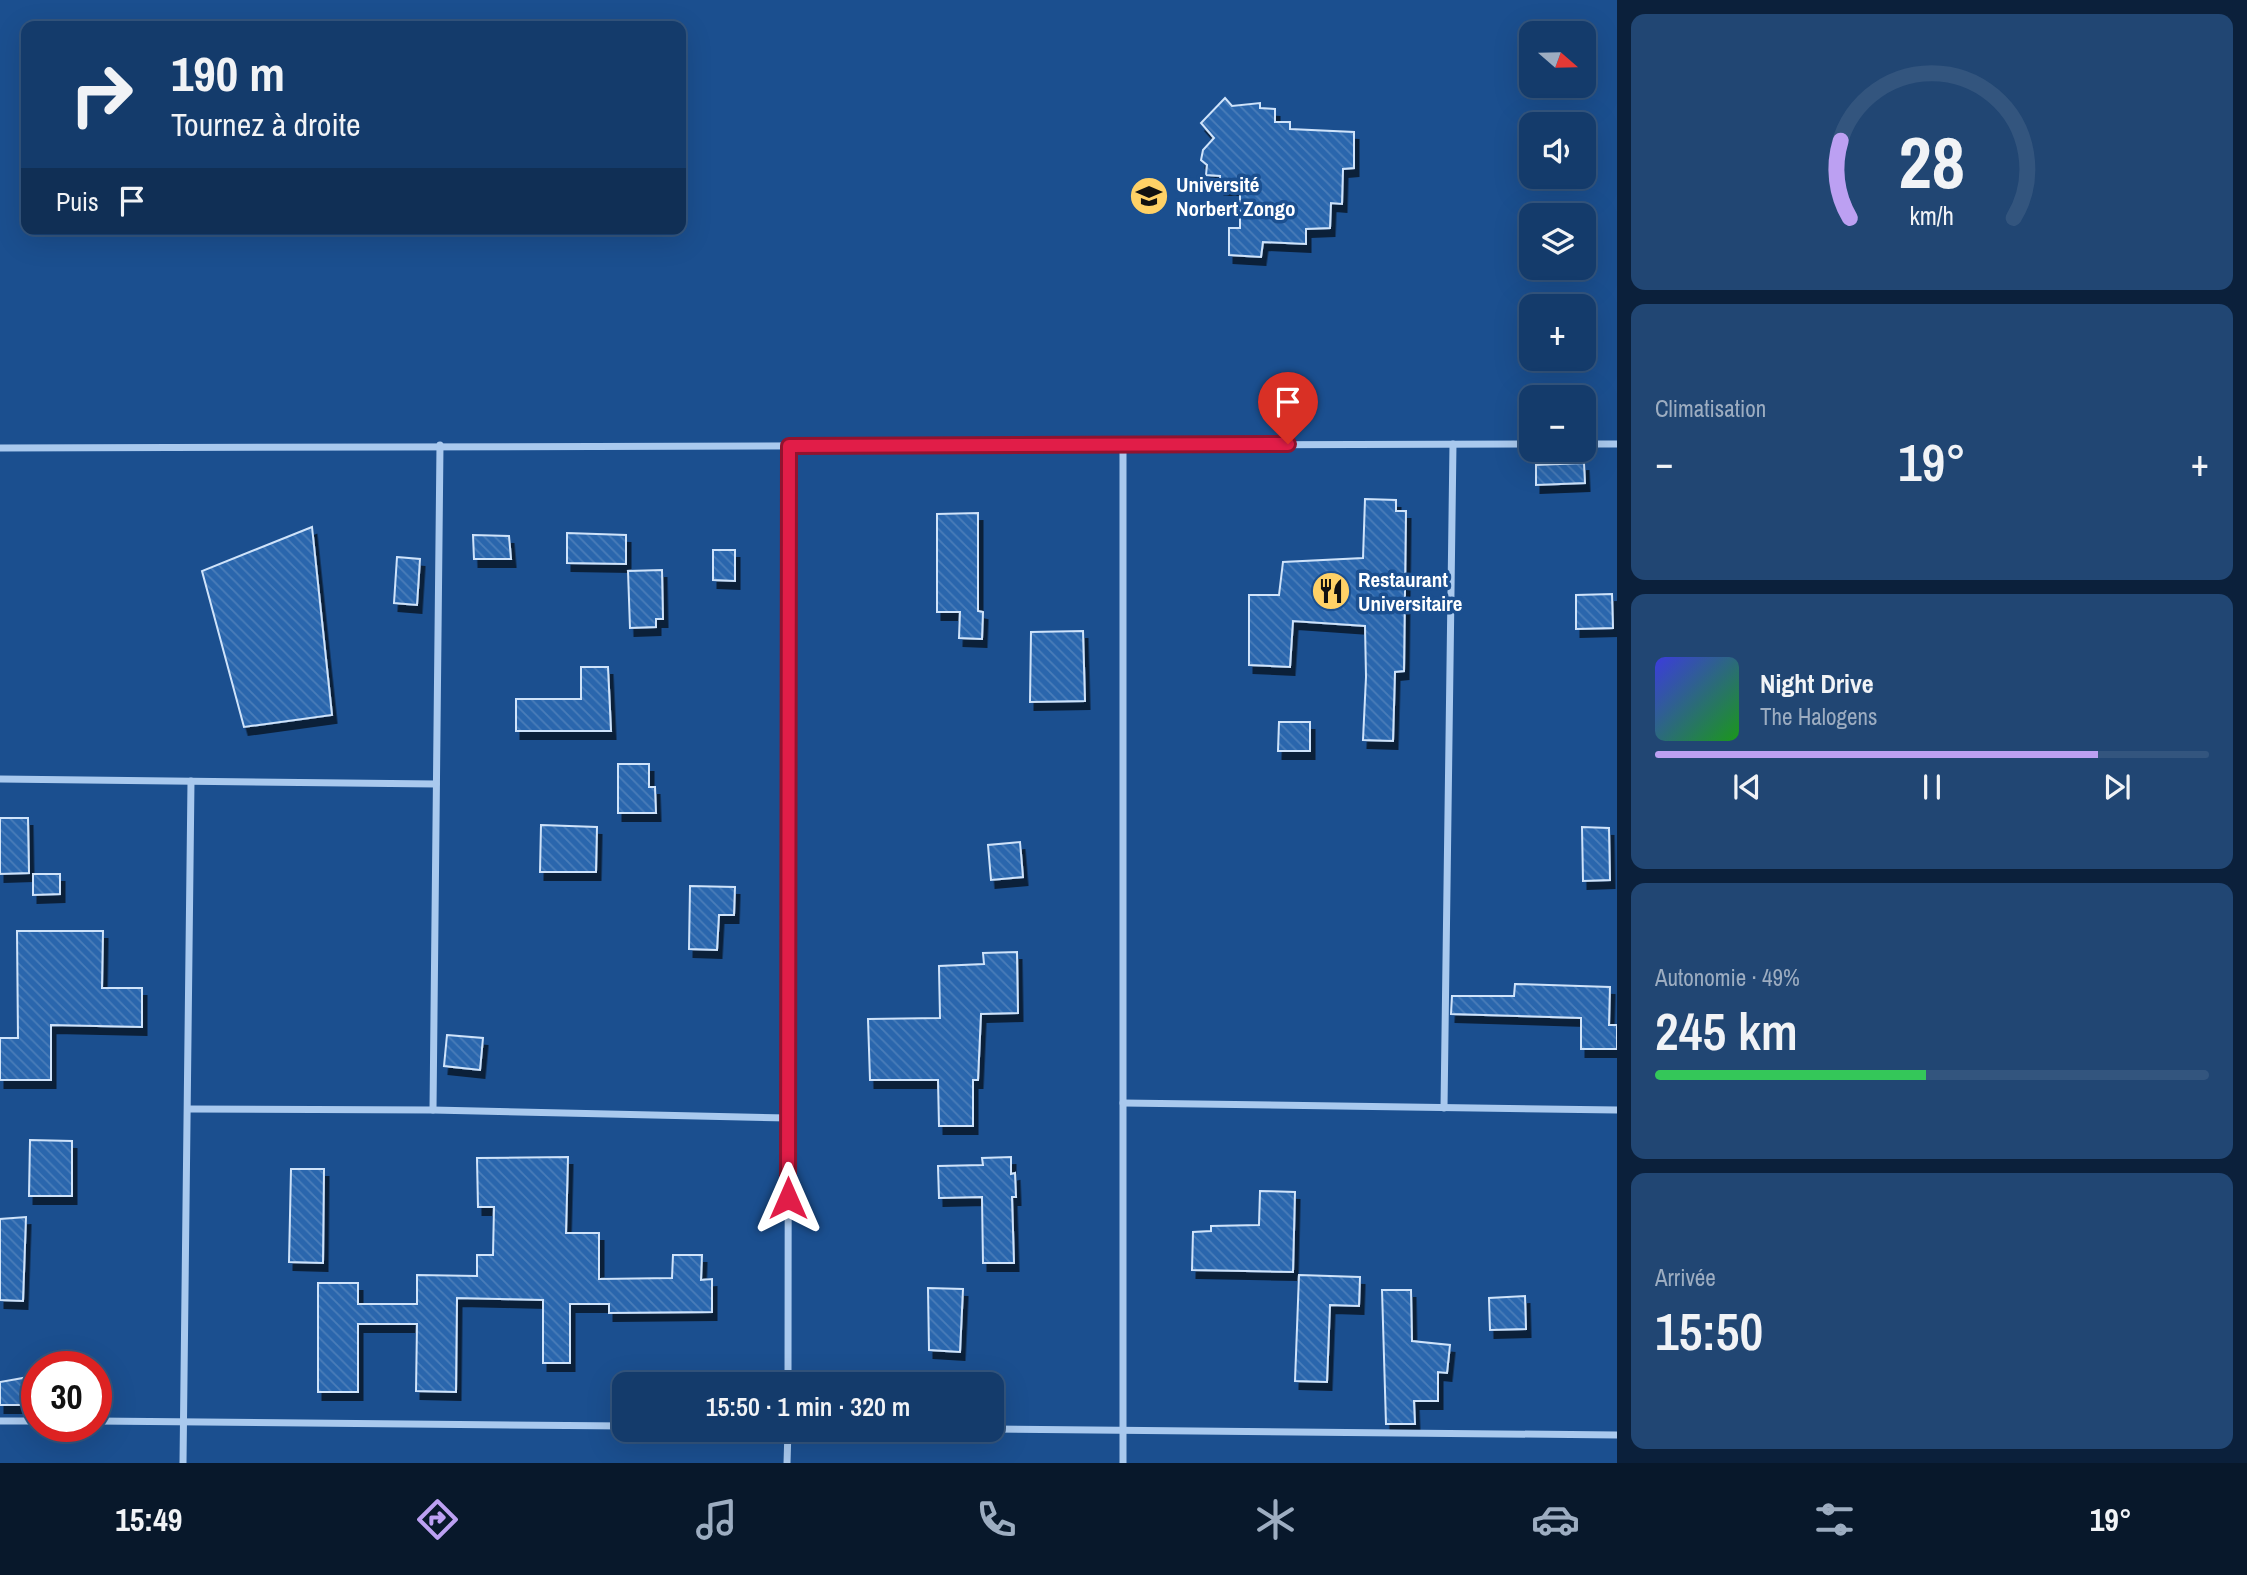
<!DOCTYPE html>
<html lang="fr">
<head>
<meta charset="utf-8">
<style>
	:root { --surface:#143b6b; --page:#214673; --text:#f1f3f6; --muted:#9dadc1; --line:#33557e; --accent:#bca0f2 }
	body { margin:0; font-family:"Archivo Narrow",sans-serif; background:var(--page); color:var(--text); height:100vh; display:flex; flex-direction:column; font-size:26px; white-space:nowrap }
	* { box-sizing:border-box; margin:0 }
	p { font-size:23px; color:var(--muted) }
	.icon { flex:none; width:38px; height:38px; fill:none; stroke:currentColor; stroke-width:2; stroke-linecap:round; stroke-linejoin:round }
	.map { position:relative; flex:1; overflow:hidden }
	.side { display:flex; flex-direction:column; gap:14px; padding:14px; background:#0b203b; width:630px }
	.side>* { flex:none }
	.hud { position:absolute; left:21px; top:21px; width:665px; height:214px; border-radius:14px; box-shadow:0 7px 28px #0002,0 0 0 2px var(--line); background:#143b6b; color:var(--text); overflow:hidden }
	.needle { width:46px; rotate:110deg }
	.controls { position:absolute; left:1519px; top:21px; display:grid; gap:14px }
	.controls a { display:grid; place-items:center; width:77px; height:77px; border-radius:14px; background:var(--surface); box-shadow:0 7px 28px #0002,0 0 0 2px var(--line); font-size:35px }
	.speed { position:absolute; left:21px; top:1351px; display:flex; gap:14px; font-size:35px; font-weight:700; text-align:center }
	.speed>* { display:grid; place-content:center; width:91px; height:91px; border-radius:50%; background:var(--surface); box-shadow:0 7px 28px #0002,0 0 0 2px var(--line); line-height:1 }
	.speed .limit { border:10px solid #d22; background:#fff; color:#111 }
	.pin { position:absolute; display:grid; place-items:center; width:60px; height:60px; color:#fff; margin:-72px -30px; border-radius:50% 50% 50% 0; rotate:-45deg; box-shadow:0 0 7px #0007 }
	.pin .icon { rotate:45deg }
	.me { position:absolute; width:77px; margin:-38px; rotate:0deg; stroke-linejoin:round; filter:drop-shadow(0 0 5px #0008) }
	.turn { display:flex; align-items:center; gap:24px; height:147px; padding:0 35px; font-size:32px }
	.turn .icon { width:91px; height:91px; stroke-width:2.5 }
	.turn b { display:block; font-size:49px; line-height:60px }
	.then { display:flex; align-items:center; height:66px; padding:0 35px; background:#0003; gap:14px; font-size:26px }
	.big { font-size:52px; font-weight:600; line-height:1.1 }
	.side .card { flex:1; display:flex; flex-direction:column; justify-content:center; gap:10px; min-width:0; padding:0 24px; border-radius:14px; background:var(--page) }
	.side .dial { align-items:center; gap:0 }
	.dial svg { height:182px; overflow:visible; fill:none; stroke:var(--line); stroke-width:7; stroke-linecap:round; text-anchor:middle }
	.dial text { fill:var(--text); stroke:none }
	.song { display:flex; align-items:center; gap:21px }
	.cover { width:84px; height:84px; border-radius:10px; background:linear-gradient(135deg,hsl(240 70% 55%),hsl(120 70% 35%)) }
	.played { height:7px; border-radius:4px; background:linear-gradient(90deg,var(--accent) 80%,var(--line) 80%) }
	.keys { display:flex; justify-content:space-around; direction:ltr }
	.heat { display:flex; justify-content:space-between; align-items:center; font-size:38px; direction:ltr }
	.charge { height:10px; border-radius:5px; background:linear-gradient(90deg,#34c759 49%,var(--line) 0) }
	.trip { position:absolute; left:612px; top:1372px; width:392px; height:70px; border-radius:14px; background:var(--surface); box-shadow:0 7px 28px #0002,0 0 0 2px var(--line); font-weight:600; line-height:70px; text-align:center }
	.dock { display:flex; height:112px; justify-content:space-around; align-items:center; background:#08182b; color:var(--muted) }
	.dock .icon { width:49px; height:49px }
	.dock .active { color:var(--accent) }
	.dock b { font-size:32px; color:var(--text) }
	main { display:flex; flex:1; min-height:0 }
	.map>svg:first-child { display:block }
	.building { fill:url(#building-back-hatch); stroke:#cfe3fa; stroke-width:2; filter:url(#shadow) }
	.lines { fill:none; stroke-linecap:round; stroke-linejoin:round }
	.minor { stroke:#a9c9ee; stroke-width:7 }
	.route-casing { stroke:#92132f; stroke-width:18 }
	.route { stroke:#e11d48; stroke-width:12 }
	.labels { text-anchor:middle; dominant-baseline:central; stroke-width:7; stroke-linejoin:round; paint-order:stroke }
	.poi-label { font-size:21px; font-weight:bold; fill:#fff; stroke:#1b4f8f; text-anchor:start }
</style>
</head>
<body>
<main>
<div class="map">
<svg width="1617" height="1463" viewBox="0 0 1617 1463">
	<defs>
		<pattern id="building-back-hatch" width="6" height="6" patternUnits="userSpaceOnUse" patternTransform="scale(1.75)"><rect width="6" height="6" fill="#2a66ad"/><path d="M-1 5l2 2M0 0l6 6M5-1l2 2" fill="none" stroke="#4a7db9"/></pattern>
		<filter id="shadow"><feDropShadow dx="4.5" dy="8" stdDeviation="0" flood-color="#0009"/></filter>
	</defs>
	<rect width="100%" height="100%" fill="#1b4f8f"/>
	<g class="building">
		<polygon points="1225,98 1232,106 1260,103 1260,108 1275,109 1275,122 1290,122 1290,129 1354,132 1354,168 1343,169 1342,204 1331,203 1330,228 1306,229 1306,244 1263,242 1261,257 1229,255 1229,228 1240,228 1240,187 1220,187 1220,176 1206,175 1207,165 1201,160 1203,150 1214,138 1201,123"/>
		<polygon points="1584,463 1585,483 1536,485 1536,465"/>
		<polygon points="1365,499 1396,500 1396,511 1406,511 1404,671 1395,672 1393,741 1363,740 1366,677 1365,626 1293,621 1290,667 1249,665 1249,595 1279,595 1283,562 1363,558"/>
		<polygon points="978,513 978,611 983,612 982,639 959,638 960,612 937,612 937,514"/>
		<polygon points="312,527 332,715 244,727 202,571"/>
		<polygon points="567,533 626,535 626,564 567,563"/>
		<polygon points="473,535 509,536 511,559 474,559"/>
		<polygon points="713,550 735,550 735,581 713,580"/>
		<polygon points="397,557 420,559 417,605 394,603"/>
		<polygon points="662,570 663,619 656,619 656,627 630,628 628,571"/>
		<polygon points="1612,594 1613,628 1576,629 1576,595"/>
		<polygon points="1083,631 1085,701 1030,702 1031,632"/>
		<polygon points="581,667 608,667 611,731 516,731 516,699 581,699"/>
		<polygon points="1279,722 1310,722 1310,751 1278,751"/>
		<polygon points="618,764 649,764 649,787 655,787 656,813 618,813"/>
		<polygon points="0,818 28,818 29,873 0,874"/>
		<polygon points="541,825 597,827 596,872 540,872"/>
		<polygon points="1582,827 1609,828 1610,880 1583,881"/>
		<polygon points="1020,842 1023,877 991,880 988,845"/>
		<polygon points="33,874 60,874 60,894 33,895"/>
		<polygon points="690,886 735,887 734,915 719,915 717,950 689,949"/>
		<polygon points="17,931 103,931 102,988 142,988 142,1027 51,1025 51,1080 0,1080 0,1038 18,1038"/>
		<polygon points="1017,952 1018,1013 981,1014 978,1080 973,1080 973,1126 939,1126 938,1080 870,1080 868,1019 940,1018 939,966 984,964 983,953"/>
		<polygon points="1515,984 1610,987 1609,1025 1617,1025 1617,1049 1581,1049 1581,1018 1451,1014 1452,996 1514,996"/>
		<polygon points="447,1035 483,1038 480,1070 444,1066"/>
		<polygon points="30,1140 72,1141 72,1196 29,1196"/>
		<polygon points="568,1157 566,1233 599,1233 599,1279 672,1278 673,1255 702,1255 701,1280 712,1279 712,1312 609,1313 609,1304 570,1304 570,1363 543,1363 543,1300 457,1298 456,1392 416,1391 417,1324 358,1324 358,1392 318,1392 318,1283 358,1283 358,1304 417,1304 417,1275 477,1276 477,1255 493,1255 494,1207 478,1207 477,1158"/>
		<polygon points="1011,1157 1011,1174 1015,1173 1016,1197 1012,1197 1014,1263 983,1263 982,1197 939,1198 938,1166 983,1165 982,1158"/>
		<polygon points="291,1169 324,1169 323,1263 289,1262"/>
		<polygon points="1260,1191 1295,1192 1293,1272 1192,1270 1193,1232 1211,1231 1211,1226 1259,1225"/>
		<polygon points="26,1217 23,1301 0,1300 0,1219"/>
		<polygon points="1299,1275 1360,1277 1359,1306 1330,1305 1327,1382 1295,1381"/>
		<polygon points="928,1288 963,1289 960,1352 929,1350"/>
		<polygon points="1382,1290 1411,1290 1412,1341 1450,1345 1447,1373 1438,1372 1438,1401 1414,1401 1415,1424 1386,1424"/>
		<polygon points="1525,1296 1526,1329 1490,1330 1489,1298"/>
		<polygon points="23,1378 26,1405 0,1405 0,1382"/>
	</g>
	<g class="lines">
		<g class="minor">
			<polyline points="1584,444 1617,444"/>
			<polyline points="0,448 1531,444"/>
			<polyline points="0,779 436,784"/>
			<polyline points="1123,1103 1617,1110"/>
			<polyline points="1444,1108 1453,444"/>
			<polyline points="189,1109 433,1110 788,1118"/>
			<polyline points="433,1110 440,445"/>
			<polyline points="788,1384 789,446"/>
			<polyline points="0,1421 37,1421"/>
			<polyline points="96,1421 625,1426"/>
			<polyline points="992,1429 1617,1435"/>
			<polyline points="183,1463 191,781"/>
			<polyline points="787,1463 788,1430"/>
			<polyline points="1123,1463 1123,445"/>
		</g>
	</g>
	<g class="lines">
		<g class="route-casing">
			<polyline id="route" points="788,1198 789,446 1288,444"/>
		</g>
		<use href="#route" class="route"/>
	</g>
	<defs>
		<g id="university-disc" transform="scale(2.0125)"><circle r="9.5" fill="#ffd166" stroke="#1b4f8f"/><path d="M0-5L7-2L0 1L-7-2ZM-4 1L0 2.5L4 1V4Q0 6-4 4Z" fill="#111"/></g>
		<g id="restaurant-disc" transform="scale(2.0125)"><circle r="9.5" fill="#ffd166" stroke="#1b4f8f"/><path d="M-5-6h1v4h1v-4h1v4h1v-4h1v5L-1.5 .5V6h-2V.5L-5-1ZM5-6V6H3V1.5H1.5Q1.5-4 5-6Z" fill="#111"/></g>
	</defs>
	<g fill-rule="evenodd">
		<use href="#university-disc" x="1149" y="196"/>
		<use href="#restaurant-disc" x="1331" y="591"/>
	</g>
	<g class="labels">
		<g class="poi-label">
			<text x="1176" y="184">Université<tspan x="1176" dy="24">Norbert Zongo</tspan></text>
			<text x="1358" y="579">Restaurant<tspan x="1358" dy="24">Universitaire</tspan></text>
		</g>
	</g>
</svg>
<div class="controls">
<a><svg class="needle" viewBox="-14 -14 28 28"><path d="M0-13l5 13h-10z" fill="#e53935"/><path d="M0 13l5-13h-10z" fill="#9dadc1"/></svg></a>
<a><svg class="icon" aria-label="sound" viewBox="0 0 24 24"><path d="M4 9h4l5-4v14l-5-4H4zM17 9q2 3 0 6"/></svg></a>
<a><svg class="icon" aria-label="layers" viewBox="0 0 24 24"><path d="M12 4l9 5-9 5-9-5zM3 14l9 5 9-5"/></svg></a>
<a>+</a>
<a>−</a>
</div>
<div class="speed"><div class="limit">30</div></div>
<div class="pin" style="left:1288px;top:444px;background:#d93025"><svg class="icon" aria-label="arrive" viewBox="0 0 24 24"><path d="M6 21V4h12l-3 4 3 4H6"/></svg></div>
<svg class="me" style="left:788px;top:1198px" viewBox="-20 -20 40 40"><path d="M0-17L14 15 0 8-14 15z" fill="#e11d48" stroke="#fff" stroke-width="4"/></svg>
<div class="trip">15:50 · 1 min · 320 m</div>
<div class="hud">
<div class="turn"><svg class="icon" aria-label="right" viewBox="0 0 24 24"><path d="M7 20v-9h11M14 6l5 5-5 5"/></svg><div><b>190 m</b>Tournez à droite</div></div>
<div class="then">Puis<svg class="icon" aria-label="arrive" viewBox="0 0 24 24"><path d="M6 21V4h12l-3 4 3 4H6"/></svg></div>
</div>
</div>
<section class="side">
<div class="card dial"><svg viewBox="0 0 100 80">
<path d="M14 69A42 42 0 1 1 86 69"/>
<path d="M14 69A42 42 0 0 1 10 35" stroke="#bca0f2"/>
<text x="50" y="56" font-size="32" font-weight="700">28</text>
<text x="50" y="72" font-size="11">km/h</text>
</svg></div>
<div class="card"><p>Climatisation</p>
<div class="heat"><a>−</a><b class="big">19°</b><a>+</a></div>
</div>
<div class="card">
<div class="song"><i class="cover"></i><div><b>Night Drive</b><p>The Halogens</p></div></div>
<div class="played"></div>
<div class="keys"><svg class="icon" aria-label="previous" viewBox="0 0 24 24"><path d="M18 5L8 12l10 7zM5 5v14"/></svg><svg class="icon" aria-label="pause" viewBox="0 0 24 24"><path d="M8 5v14M16 5v14"/></svg><svg class="icon" aria-label="next" viewBox="0 0 24 24"><path d="M6 5l10 7-10 7zM19 5v14"/></svg></div>
</div>
<div class="card"><p>Autonomie · 49%</p><b class="big">245 km</b><div class="charge"></div></div>
<div class="card"><p>Arrivée</p><b class="big">15:50</b></div>
</section>
</main>
<nav class="dock">
<b>15:49</b>
<svg class="icon active" aria-label="directions" viewBox="0 0 24 24"><path d="M12 3l9 9-9 9-9-9zM9 14v-3h6M13 9l2 2-2 2"/></svg>
<svg class="icon" aria-label="music" viewBox="0 0 24 24"><path d="M9 18V5l10-2v13"/><circle cx="6" cy="18" r="3"/><circle cx="16" cy="16" r="3"/></svg>
<svg class="icon" aria-label="phone" viewBox="0 0 24 24"><path d="M5 4h4l2 5-3 2q2 4 5 5l2-3 5 2v4C11 20 4 13 5 4z"/></svg>
<svg class="icon" aria-label="climate" viewBox="0 0 24 24"><path d="M12 3v18M4 7l16 10M4 17L20 7"/></svg>
<svg class="icon" aria-label="car" viewBox="0 0 24 24"><path d="M5 17H2v-5l4-1 3-4h7l3 4 3 1v5h-3M9 17h6M6 11h13"/><circle cx="7" cy="17" r="2"/><circle cx="17" cy="17" r="2"/></svg>
<svg class="icon" aria-label="filters" viewBox="0 0 24 24"><path d="M4 7h16M4 17h16"/><circle cx="9" cy="7" r="2"/><circle cx="15" cy="17" r="2"/></svg>
<b>19°</b>
</nav>
</body>
</html>
